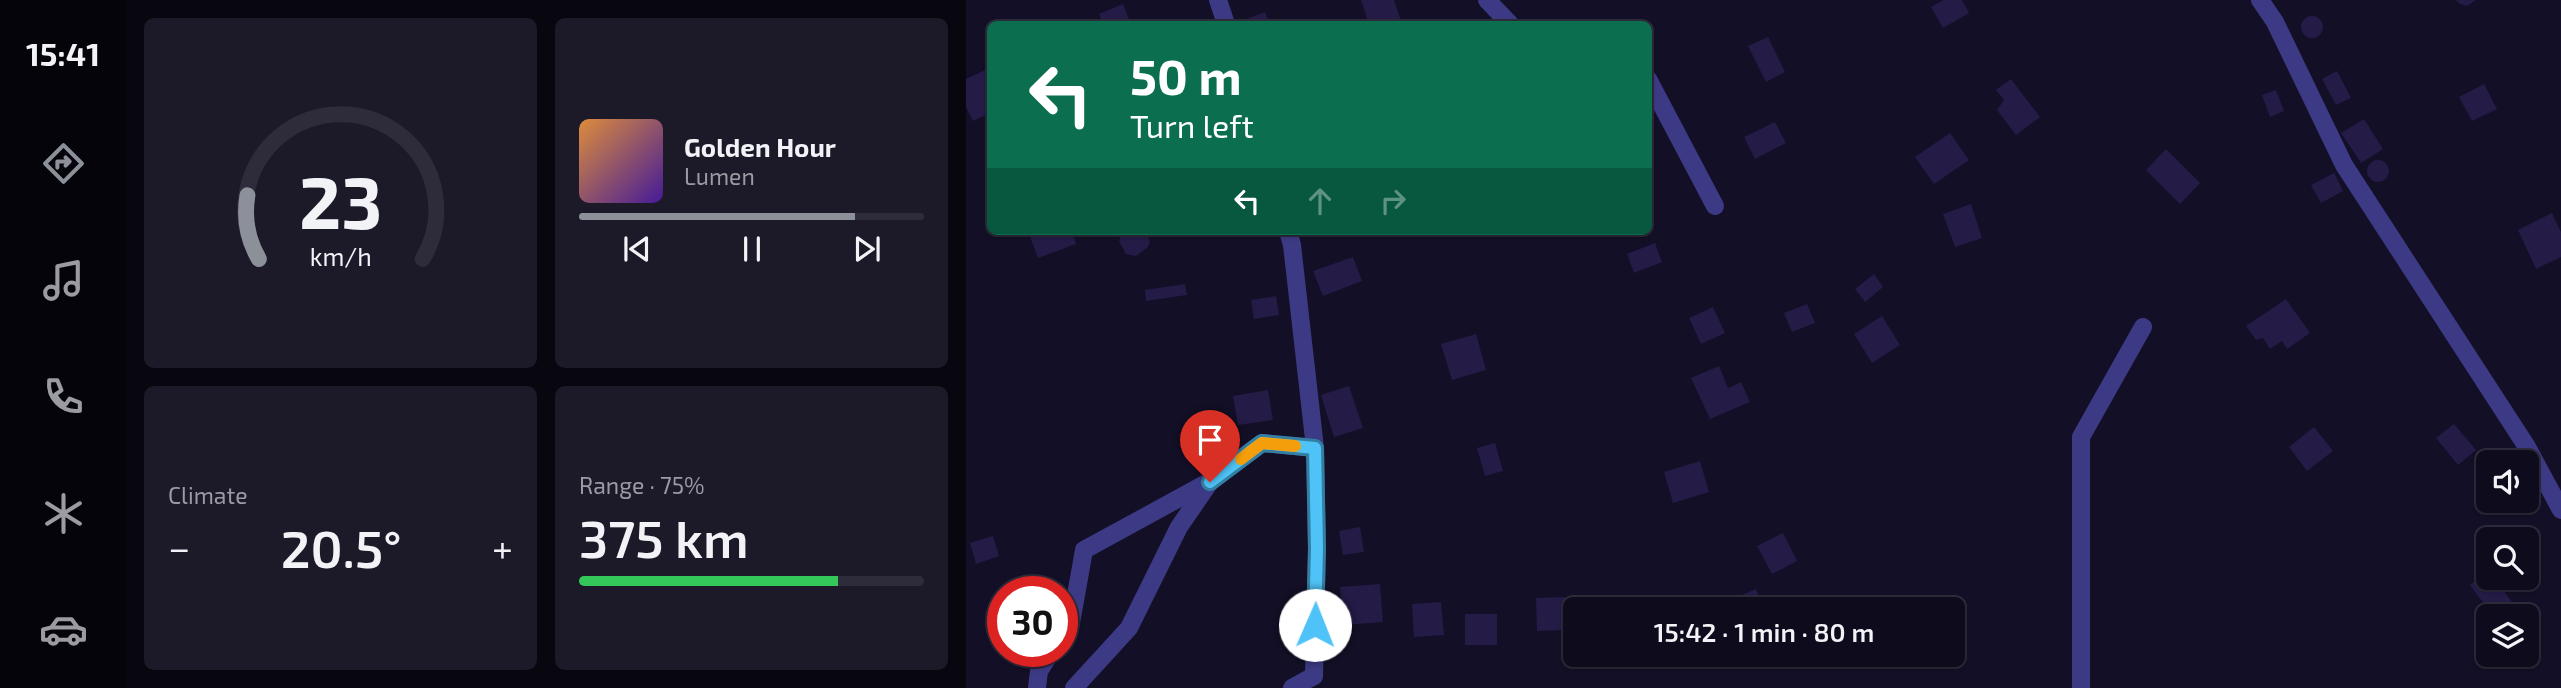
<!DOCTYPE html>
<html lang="en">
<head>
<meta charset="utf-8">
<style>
	:root { --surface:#0e0b1c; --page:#1c1929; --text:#f1f3f6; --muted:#9b9ba3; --line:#2e2b3b; --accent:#8c9099 }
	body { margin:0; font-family:"Exo 2",sans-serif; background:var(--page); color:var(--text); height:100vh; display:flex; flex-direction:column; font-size:26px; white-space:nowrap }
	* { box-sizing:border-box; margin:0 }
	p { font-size:23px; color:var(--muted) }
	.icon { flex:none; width:38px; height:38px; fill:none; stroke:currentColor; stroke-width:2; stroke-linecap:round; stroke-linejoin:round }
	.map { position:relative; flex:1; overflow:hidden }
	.details { display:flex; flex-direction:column; gap:18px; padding:18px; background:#08060f; width:840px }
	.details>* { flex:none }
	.top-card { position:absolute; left:21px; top:21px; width:665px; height:214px; border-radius:10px; box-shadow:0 2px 5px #0004,0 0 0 2px var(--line); background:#0b6e4f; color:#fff; overflow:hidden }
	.fabs { position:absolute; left:1510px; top:450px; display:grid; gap:14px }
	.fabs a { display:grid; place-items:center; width:63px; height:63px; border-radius:10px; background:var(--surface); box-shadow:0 2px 5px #0004,0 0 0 2px var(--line); font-size:35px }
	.speed { position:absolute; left:21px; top:576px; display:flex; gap:14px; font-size:35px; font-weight:700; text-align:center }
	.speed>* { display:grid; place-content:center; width:91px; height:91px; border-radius:50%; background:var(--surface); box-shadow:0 2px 5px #0004,0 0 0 2px var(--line); line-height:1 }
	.speed .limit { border:10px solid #d22; background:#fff; color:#111 }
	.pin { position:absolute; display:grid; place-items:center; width:60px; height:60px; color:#fff; margin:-72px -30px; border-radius:50% 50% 50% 0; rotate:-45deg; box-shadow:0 0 7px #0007 }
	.pin .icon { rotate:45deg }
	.me { position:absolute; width:77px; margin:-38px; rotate:1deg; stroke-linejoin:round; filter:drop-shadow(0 0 5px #0008) }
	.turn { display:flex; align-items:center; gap:24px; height:147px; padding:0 28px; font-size:32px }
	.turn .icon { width:91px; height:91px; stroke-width:2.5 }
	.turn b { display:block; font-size:49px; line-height:60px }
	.lanes { display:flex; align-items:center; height:66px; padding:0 28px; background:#0003; justify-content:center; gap:35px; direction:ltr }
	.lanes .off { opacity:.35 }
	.big { font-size:52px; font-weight:600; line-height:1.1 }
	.details .card { flex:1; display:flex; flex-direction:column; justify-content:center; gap:10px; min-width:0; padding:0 24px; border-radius:10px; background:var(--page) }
	.details .dial { align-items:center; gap:0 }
	.dial svg { height:182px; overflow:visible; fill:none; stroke:var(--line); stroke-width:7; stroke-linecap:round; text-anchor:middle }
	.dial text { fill:var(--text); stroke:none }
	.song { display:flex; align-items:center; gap:21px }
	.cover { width:84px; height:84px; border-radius:10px; background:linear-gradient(135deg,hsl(30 70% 55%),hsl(260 70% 35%)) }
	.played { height:7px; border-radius:4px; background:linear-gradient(90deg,var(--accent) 80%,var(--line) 80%) }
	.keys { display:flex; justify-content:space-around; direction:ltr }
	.heat { display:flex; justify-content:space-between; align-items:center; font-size:38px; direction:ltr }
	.charge { height:10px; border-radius:5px; background:linear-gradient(90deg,#34c759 75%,var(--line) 0) }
	.details .tiles { flex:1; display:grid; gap:18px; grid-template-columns:repeat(2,1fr) }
	.trip { position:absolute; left:597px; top:597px; width:402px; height:70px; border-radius:10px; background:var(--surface); box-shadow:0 2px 5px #0004,0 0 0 2px var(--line); font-weight:600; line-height:70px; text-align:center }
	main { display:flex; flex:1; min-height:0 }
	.tab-bar { display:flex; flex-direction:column; width:126px; justify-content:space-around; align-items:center; background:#06040b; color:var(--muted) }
	.tab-bar .icon { width:49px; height:49px }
	.tab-bar .active { color:var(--accent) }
	.tab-bar b { font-size:32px; color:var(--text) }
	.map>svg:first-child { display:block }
	.building { fill:#241b47 }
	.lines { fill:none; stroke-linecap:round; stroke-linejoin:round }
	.minor { stroke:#3d3a85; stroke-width:18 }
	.route-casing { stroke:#337fa1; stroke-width:18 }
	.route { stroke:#4fc3f7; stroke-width:12 }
	.slow { stroke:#f59e0b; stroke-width:12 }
</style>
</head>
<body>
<main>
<nav class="tab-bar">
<b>15:41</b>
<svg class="icon active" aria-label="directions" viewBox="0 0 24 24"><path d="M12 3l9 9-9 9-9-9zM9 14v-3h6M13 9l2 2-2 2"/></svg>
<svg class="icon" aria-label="music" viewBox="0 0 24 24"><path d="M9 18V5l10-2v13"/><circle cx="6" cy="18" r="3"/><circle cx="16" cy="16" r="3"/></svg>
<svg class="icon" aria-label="phone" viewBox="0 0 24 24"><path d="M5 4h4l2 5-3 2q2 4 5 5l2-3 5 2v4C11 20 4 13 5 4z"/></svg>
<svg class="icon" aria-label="climate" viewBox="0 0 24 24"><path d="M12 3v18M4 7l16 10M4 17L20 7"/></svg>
<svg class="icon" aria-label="car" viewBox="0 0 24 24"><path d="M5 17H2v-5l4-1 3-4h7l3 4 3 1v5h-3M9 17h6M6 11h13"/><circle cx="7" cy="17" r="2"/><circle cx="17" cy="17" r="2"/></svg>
</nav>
<section class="details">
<div class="tiles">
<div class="card dial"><svg viewBox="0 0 100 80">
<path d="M14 69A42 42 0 1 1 86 69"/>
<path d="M14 69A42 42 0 0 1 9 41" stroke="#8c9099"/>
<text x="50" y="56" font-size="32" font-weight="700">23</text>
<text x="50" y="72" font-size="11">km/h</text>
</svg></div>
<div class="card">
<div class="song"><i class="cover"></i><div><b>Golden Hour</b><p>Lumen</p></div></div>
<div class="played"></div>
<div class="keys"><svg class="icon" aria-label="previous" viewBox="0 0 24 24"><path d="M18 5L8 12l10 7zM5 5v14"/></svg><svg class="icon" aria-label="pause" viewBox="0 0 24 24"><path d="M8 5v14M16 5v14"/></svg><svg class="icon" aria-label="next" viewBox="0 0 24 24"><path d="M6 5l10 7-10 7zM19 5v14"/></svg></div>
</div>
<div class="card"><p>Climate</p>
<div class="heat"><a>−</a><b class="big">20.5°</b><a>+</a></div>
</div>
<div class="card"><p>Range · 75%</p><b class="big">375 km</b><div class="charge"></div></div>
</div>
</section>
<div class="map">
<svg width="1595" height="688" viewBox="0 0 1595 688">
	<rect width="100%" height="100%" fill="#130f26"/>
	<g class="building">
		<polygon points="395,0 428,0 436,24 403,24"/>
		<polygon points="977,0 996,0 1003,13 977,28 965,7"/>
		<polygon points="1490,0 1510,0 1501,6 1494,4"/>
		<polygon points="157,4 165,24 137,24 133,14"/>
		<polygon points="299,12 304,24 268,24"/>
		<circle cx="1346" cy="27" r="11"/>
		<polygon points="802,37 819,72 800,82 782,46"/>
		<polygon points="19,70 24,81 24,113 7,121 0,107 0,79"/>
		<polygon points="1371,71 1385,98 1370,105 1356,79"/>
		<polygon points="1045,79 1074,117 1050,135 1031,110 1038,100 1030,90"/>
		<polygon points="1518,84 1531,109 1506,121 1493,97"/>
		<polygon points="1310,90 1318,111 1304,117 1296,95"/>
		<polygon points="1398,119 1417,149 1395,163 1375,133"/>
		<polygon points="809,122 820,143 789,159 778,137"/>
		<polygon points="984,133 1003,160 968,184 949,157"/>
		<polygon points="1200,149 1234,183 1214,204 1180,170"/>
		<circle cx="1412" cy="171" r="11"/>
		<polygon points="1368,173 1377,191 1355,203 1345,185"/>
		<polygon points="1005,204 1016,238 989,247 977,214"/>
		<polygon points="1586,213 1595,232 1595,257 1570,269 1552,230"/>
		<polygon points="62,231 106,231 110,244 72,258"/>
		<polygon points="156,231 180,231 184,242 182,247 170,256 160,254 153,241"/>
		<polygon points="689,243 696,262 668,273 661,254"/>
		<polygon points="387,257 396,281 357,296 347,271"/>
		<polygon points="908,274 917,287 899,302 889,289"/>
		<polygon points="219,284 221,295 180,301 179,290"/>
		<polygon points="310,296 313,315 288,319 285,300"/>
		<polygon points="1320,299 1344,333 1321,349 1316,341 1304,349 1297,338 1290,340 1280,326"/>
		<polygon points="841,304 849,323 826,332 818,313"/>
		<polygon points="747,307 759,333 735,344 723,318"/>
		<polygon points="916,316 934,345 906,363 888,334"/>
		<polygon points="510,334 520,370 486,380 475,344"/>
		<polygon points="753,366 762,388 775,382 784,402 744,419 725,378"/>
		<polygon points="383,386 397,428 368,437 355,395"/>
		<polygon points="302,390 307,420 272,425 267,396"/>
		<polygon points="1488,424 1510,450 1492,465 1470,438"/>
		<polygon points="1348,427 1367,451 1341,471 1323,447"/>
		<polygon points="529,443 537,471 519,476 511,448"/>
		<polygon points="734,461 743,492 707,503 698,472"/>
		<polygon points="394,527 398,552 377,555 373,531"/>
		<polygon points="817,533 831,561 806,574 791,546"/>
		<polygon points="27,536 33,556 10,564 4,543"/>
		<polygon points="1522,571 1522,578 1536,578 1542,586 1537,590 1551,609 1541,616 1527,616 1504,585"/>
		<polygon points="414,584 417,622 377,625 374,587"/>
		<polygon points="790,589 798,609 762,609 759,602"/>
		<polygon points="641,596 676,596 677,609 641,609"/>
		<polygon points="599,597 601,630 571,631 570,598"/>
		<polygon points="475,602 478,635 448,637 446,604"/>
		<rect x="499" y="614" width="32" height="31"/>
	</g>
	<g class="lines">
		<g class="minor">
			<polyline points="252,0 260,24"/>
			<polyline points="521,0 544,24"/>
			<polyline points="1294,0 1309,22 1378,165 1561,447 1595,510"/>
			<polyline points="682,79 749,206"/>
			<polyline points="322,231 326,245 349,448 351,548 348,676 326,688"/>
			<polyline points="96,636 105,623 118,550 239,484"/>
			<polyline points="71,688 73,671 86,651"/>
			<polyline points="108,688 163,628 213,527 244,482 296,443 349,448"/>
			<polyline points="1115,688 1115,437 1177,327"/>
		</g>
	</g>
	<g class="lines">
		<g class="route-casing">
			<polyline id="route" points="244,482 296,443 349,448 351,548 349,625"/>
		</g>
		<use href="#route" class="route"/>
		<polyline class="slow" points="275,459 296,443 329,446"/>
	</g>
</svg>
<div class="fabs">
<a><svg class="icon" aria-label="sound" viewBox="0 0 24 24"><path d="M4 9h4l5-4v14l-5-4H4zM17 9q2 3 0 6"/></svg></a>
<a><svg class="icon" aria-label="search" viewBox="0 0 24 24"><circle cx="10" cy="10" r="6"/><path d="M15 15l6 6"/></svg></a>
<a><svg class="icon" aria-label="layers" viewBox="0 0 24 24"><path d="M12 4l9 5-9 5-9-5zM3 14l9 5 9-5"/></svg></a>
</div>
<div class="speed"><div class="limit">30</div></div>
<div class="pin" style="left:244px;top:482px;background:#d93025"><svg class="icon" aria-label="arrive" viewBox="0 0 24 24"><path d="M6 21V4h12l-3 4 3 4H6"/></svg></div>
<svg class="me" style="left:349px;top:625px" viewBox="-20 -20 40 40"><circle r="19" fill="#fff"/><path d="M0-13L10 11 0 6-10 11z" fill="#4fc3f7"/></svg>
<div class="trip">15:42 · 1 min · 80 m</div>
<div class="top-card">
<div class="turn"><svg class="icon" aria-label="left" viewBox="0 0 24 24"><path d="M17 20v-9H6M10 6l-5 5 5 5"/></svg><div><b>50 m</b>Turn left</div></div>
<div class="lanes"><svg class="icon" aria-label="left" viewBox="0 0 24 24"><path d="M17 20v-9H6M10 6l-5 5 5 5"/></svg><svg class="icon off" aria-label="ahead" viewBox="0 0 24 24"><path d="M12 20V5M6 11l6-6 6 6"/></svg><svg class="icon off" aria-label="right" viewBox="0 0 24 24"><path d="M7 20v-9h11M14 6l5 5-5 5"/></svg></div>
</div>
</div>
</main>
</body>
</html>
